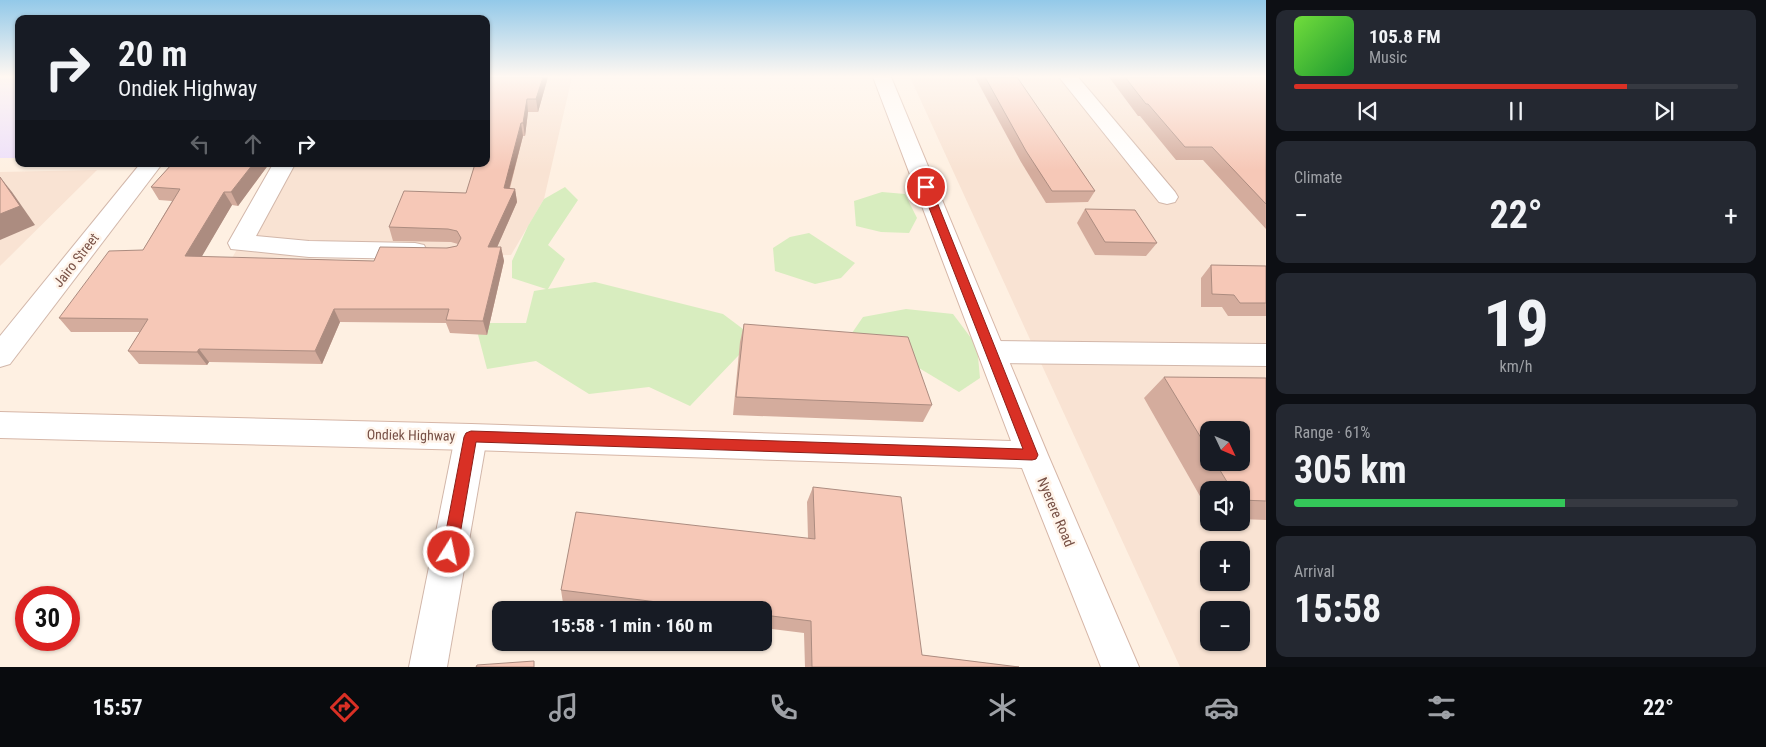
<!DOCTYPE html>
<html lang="en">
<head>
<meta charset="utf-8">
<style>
	:root { --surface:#171b24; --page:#242831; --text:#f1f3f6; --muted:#9ea1a6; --line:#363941; --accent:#d93025 }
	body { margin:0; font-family:"Roboto Condensed",sans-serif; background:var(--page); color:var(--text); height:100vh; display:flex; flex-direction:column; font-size:19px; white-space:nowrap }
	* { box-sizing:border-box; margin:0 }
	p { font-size:16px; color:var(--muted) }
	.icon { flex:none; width:28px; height:28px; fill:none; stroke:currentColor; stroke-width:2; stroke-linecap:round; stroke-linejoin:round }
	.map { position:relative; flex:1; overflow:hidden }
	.panel { display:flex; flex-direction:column; gap:10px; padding:10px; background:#0d0f14; width:500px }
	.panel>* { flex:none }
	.hud { position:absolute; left:15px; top:15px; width:475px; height:152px; border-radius:10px; box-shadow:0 1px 4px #0004; background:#171b24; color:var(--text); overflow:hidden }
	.needle { width:32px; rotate:134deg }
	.controls { position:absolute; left:1200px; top:421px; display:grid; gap:10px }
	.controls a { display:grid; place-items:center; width:50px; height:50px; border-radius:10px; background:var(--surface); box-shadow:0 1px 4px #0004; font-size:25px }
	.speed { position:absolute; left:15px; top:586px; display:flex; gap:10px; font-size:25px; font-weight:700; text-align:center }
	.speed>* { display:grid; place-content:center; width:65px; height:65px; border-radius:50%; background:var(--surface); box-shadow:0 1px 4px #0004; line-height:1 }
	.speed .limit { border:8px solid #d22; background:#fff; color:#111 }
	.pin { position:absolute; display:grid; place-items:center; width:42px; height:42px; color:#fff; margin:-21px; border:2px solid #fff; border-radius:50%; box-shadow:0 1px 5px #0007 }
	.me { position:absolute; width:55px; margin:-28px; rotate:10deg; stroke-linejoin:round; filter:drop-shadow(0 0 4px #0008) }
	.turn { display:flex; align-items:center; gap:18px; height:105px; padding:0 20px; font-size:22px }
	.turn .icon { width:65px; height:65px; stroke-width:2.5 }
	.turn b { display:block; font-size:35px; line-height:42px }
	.lanes { display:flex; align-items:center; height:48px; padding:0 20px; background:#0003; justify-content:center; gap:25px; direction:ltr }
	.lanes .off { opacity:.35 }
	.big { font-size:38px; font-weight:700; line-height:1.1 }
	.panel .card { flex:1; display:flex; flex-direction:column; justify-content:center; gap:8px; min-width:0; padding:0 18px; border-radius:10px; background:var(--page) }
	.panel .dial { align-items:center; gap:0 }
	.dial b { font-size:65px; line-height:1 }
	.song { display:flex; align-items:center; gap:15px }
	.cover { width:60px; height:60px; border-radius:8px; background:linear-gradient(135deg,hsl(100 70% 55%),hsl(130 70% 35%)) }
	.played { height:5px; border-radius:2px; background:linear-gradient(90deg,var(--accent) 75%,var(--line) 75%) }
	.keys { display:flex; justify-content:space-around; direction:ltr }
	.heat { display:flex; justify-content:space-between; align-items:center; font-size:28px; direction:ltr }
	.charge { height:8px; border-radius:4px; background:linear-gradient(90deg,#34c759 61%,var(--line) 0) }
	.trip { position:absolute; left:492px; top:601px; width:280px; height:50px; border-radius:10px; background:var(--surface); box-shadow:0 1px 4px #0004; font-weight:700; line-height:50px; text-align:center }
	.menu { display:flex; height:80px; justify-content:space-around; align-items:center; background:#090b0e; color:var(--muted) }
	.menu .icon { width:35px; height:35px }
	.menu .on { color:var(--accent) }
	.menu b { font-size:22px; color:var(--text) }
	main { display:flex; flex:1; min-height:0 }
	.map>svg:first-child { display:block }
	.residential { fill:#f9e3d3; fill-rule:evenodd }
	.education { fill:#eddffa }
	.green { fill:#d8edbf }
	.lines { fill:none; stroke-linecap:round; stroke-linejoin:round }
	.minor-casing { stroke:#d2b7aa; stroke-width:2 }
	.secondary-casing { stroke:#d6b6a7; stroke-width:2 }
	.minor { fill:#fff; fill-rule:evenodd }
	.secondary { fill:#fff; fill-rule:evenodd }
	.wall { fill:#d4ac9d; fill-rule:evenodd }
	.shaded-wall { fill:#ac8c80 }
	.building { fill:#f6c8b7; stroke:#ac8c80 }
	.route { fill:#d93025; stroke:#8d1f18 }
	.labels { text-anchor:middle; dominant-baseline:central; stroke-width:5; stroke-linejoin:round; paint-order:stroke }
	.street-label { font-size:14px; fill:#785146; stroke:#fff4ea }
</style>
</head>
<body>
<main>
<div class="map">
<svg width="1266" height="667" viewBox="0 0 1266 667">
	<rect width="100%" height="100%" fill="#fef0e2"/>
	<g class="residential">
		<polygon points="486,77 572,77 544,199 511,255 232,258 286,164 486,164"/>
		<path d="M910 77H1266V667H1180ZM1209 430H1241V462H1209ZM1209 490H1241V522H1209ZM1209 550H1241V582H1209ZM1209 610H1241V642H1209Z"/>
		<polygon points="97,170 0,266 0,172"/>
	</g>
	<rect class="education" x="0" y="77" width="19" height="81"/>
	<g class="green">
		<polygon points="565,187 578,200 548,245 565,259 548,289 595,282 723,314 751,335 739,355 690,406 649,387 589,394 536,361 487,369 475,323 526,323 534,291 546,289 512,278 512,261 528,226 544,199"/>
		<polygon points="882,192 905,194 917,218 909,233 881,232 856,226 854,201"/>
		<polygon points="809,233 855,263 841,278 815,284 775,271 773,248 790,237"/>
		<polygon points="906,309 953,314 977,346 980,378 959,392 914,365 852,333 863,317"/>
	</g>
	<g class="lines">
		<g class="minor-casing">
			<g id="minor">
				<polygon points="1059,77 1078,77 1175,192 1178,197 1175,202 1167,204 1159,202"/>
				<polygon points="140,164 162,164 10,364 0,367 0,336"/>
				<polygon points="273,164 295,164 256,236 309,241 415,243 424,245 427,251 424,257 415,259 309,257 231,249 228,243"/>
				<polygon points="993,341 1266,344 1266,366 993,363 983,360 979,352 983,344"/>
				<polygon points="471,424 482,428 487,437 447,667 409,667 455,437 460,428"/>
			</g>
		</g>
		<g class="secondary-casing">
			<polygon id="secondary" points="873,77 891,77 1048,455 1139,667 1101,667 1022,468 471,450 0,438 0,412 471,424 1011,441"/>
		</g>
		<use href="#minor" class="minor"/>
		<use href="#secondary" class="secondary"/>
	</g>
	<g class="wall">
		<polygon points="486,77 548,77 538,112 528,112 525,136 523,136 510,188 515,189 517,202 497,247 501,247 504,261 487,335 450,333 446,323 340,322 322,364 209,362 207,365 139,364 128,351 140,332 71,332 59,318 143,250 172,201 159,200 151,187 172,164 269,164 238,206 232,205 201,257 374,261 457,246 458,244 451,242 393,241 389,227 466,193 486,164"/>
		<polygon points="975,77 1017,77 1095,191 1088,202 1046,203 1021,162"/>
		<polygon points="1109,77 1266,77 1266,229 1203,160 1176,160 1140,116 1138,116"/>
		<polygon points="333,164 368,164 367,166"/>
		<polygon points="1085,209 1157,243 1146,256 1095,255 1077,223"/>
		<polygon points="1211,265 1266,266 1266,316 1228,316 1222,307 1201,307 1201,278"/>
		<polygon points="744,324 932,405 923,422 733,415 740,342"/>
		<path d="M1164 377 1266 378V520L1241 519V490H1209V512L1144 398ZM1209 430 1241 462H1209Z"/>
		<polygon points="813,487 922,655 1019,667 805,667 804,633 764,628 764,610 617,610 563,603 561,590 808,538 807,502"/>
	</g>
	<g class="shaded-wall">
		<polygon points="543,77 548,77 538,112 536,99"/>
		<polygon points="527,99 528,112 525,136 523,123"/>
		<polygon points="521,123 523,136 506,201 504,188"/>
		<polygon points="253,164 269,164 238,206 231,192"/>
		<polygon points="0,177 12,192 35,225 0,240"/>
		<polygon points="515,189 517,202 491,261 488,247"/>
		<polygon points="224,192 232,205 194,270 185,256"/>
		<polygon points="501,247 504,261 487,335 483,321"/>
		<polygon points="334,309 340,322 322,364 315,351"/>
		<polygon points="199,349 209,362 207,365 197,352"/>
	</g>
	<g class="building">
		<polygon points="486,77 543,77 536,99 527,99 523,123 521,123 504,188 515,189 488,247 501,247 483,321 446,320 449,309 334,309 315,351 199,349 197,352 128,351 148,319 59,318 109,251 143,250 180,189 151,187 172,164 253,164 231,192 224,192 185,256 374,261 380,247 447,248 457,246 461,238 457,231 448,229 389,227 404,191 466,193 475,164 486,164 486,125 488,120 486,120"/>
		<polygon points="985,77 1017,77 1095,191 1052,191 1026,151"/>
		<polygon points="1125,77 1266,77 1266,204 1212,147 1185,147 1148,104 1146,104"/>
		<polygon points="0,177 20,206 0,214"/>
		<polygon points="1085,209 1135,210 1157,243 1105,242"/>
		<polygon points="1211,265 1266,266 1266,303 1240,303 1234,295 1212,294"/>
		<polygon points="744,324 908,337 932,405 736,397"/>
		<polygon points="1164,377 1266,378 1266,501 1241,500 1241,490 1232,490 1215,462 1241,462 1241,430 1209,430 1209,451"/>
		<polygon points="813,487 901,497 922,655 1019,667 812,667 811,621 764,615 764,610 721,610 561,590 576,512 815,539"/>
		<polygon points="534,661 534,667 476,667 477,665"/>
	</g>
	<linearGradient id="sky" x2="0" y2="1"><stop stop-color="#93c9e9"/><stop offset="0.45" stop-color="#fff8f2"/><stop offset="1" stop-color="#fff8f2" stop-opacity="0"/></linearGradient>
	<rect width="1266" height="170" fill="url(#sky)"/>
	<polygon class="route" points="926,184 931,187 1038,455 1036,459 1032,460 476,442 457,552 454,557 449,559 444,557 442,552 464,437 466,433 471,431 1023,449 921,187"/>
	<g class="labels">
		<g class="street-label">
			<text transform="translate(76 260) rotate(-52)">Jairo Street</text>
			<text transform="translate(411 435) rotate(1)">Ondiek Highway</text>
			<text transform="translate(1056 512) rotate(67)">Nyerere Road</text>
		</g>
	</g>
</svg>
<div class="controls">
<a><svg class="needle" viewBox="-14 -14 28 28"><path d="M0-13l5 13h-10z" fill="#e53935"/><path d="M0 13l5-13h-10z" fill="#9ea1a6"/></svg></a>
<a><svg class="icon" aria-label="sound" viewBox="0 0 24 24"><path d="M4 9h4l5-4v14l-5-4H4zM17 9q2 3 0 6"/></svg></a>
<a>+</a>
<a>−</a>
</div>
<div class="speed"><div class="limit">30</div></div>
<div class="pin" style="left:926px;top:187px;background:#d93025"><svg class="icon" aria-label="arrive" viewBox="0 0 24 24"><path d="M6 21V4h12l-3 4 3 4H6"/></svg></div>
<svg class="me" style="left:449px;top:552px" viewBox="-20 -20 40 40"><circle r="17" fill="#d93025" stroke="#fff" stroke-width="3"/><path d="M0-11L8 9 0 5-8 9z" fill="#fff"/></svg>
<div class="trip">15:58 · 1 min · 160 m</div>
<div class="hud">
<div class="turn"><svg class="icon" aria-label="right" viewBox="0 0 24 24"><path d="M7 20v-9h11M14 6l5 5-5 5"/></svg><div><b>20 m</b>Ondiek Highway</div></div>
<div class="lanes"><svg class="icon off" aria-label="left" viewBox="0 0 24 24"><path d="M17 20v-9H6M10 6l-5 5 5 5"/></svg><svg class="icon off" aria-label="ahead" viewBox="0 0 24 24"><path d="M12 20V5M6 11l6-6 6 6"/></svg><svg class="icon" aria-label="right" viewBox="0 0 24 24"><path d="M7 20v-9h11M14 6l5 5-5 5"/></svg></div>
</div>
</div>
<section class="panel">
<div class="card">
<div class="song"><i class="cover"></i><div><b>105.8 FM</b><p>Music</p></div></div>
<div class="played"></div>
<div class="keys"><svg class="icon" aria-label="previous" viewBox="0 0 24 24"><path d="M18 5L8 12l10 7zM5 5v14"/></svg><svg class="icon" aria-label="pause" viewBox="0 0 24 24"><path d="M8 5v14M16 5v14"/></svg><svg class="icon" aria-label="next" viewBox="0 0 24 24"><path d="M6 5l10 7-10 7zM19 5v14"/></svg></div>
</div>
<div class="card"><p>Climate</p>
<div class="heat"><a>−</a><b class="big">22°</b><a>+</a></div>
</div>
<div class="card dial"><b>19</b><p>km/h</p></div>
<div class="card"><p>Range · 61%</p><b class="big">305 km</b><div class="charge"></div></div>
<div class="card"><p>Arrival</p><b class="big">15:58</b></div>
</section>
</main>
<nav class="menu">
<b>15:57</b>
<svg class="icon on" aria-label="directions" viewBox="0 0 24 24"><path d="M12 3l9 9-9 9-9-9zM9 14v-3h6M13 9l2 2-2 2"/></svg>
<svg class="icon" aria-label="music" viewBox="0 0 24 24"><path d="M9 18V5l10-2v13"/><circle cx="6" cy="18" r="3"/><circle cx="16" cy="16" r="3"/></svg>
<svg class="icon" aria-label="phone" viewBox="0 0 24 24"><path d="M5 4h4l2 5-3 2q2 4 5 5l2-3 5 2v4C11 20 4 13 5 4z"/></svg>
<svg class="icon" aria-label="climate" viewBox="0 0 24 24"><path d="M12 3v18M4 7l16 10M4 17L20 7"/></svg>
<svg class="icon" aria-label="car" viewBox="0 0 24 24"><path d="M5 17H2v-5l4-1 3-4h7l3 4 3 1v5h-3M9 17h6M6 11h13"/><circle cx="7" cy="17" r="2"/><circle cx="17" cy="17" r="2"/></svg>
<svg class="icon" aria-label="filters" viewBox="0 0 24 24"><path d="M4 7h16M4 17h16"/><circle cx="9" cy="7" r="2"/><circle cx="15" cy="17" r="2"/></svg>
<b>22°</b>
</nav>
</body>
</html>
